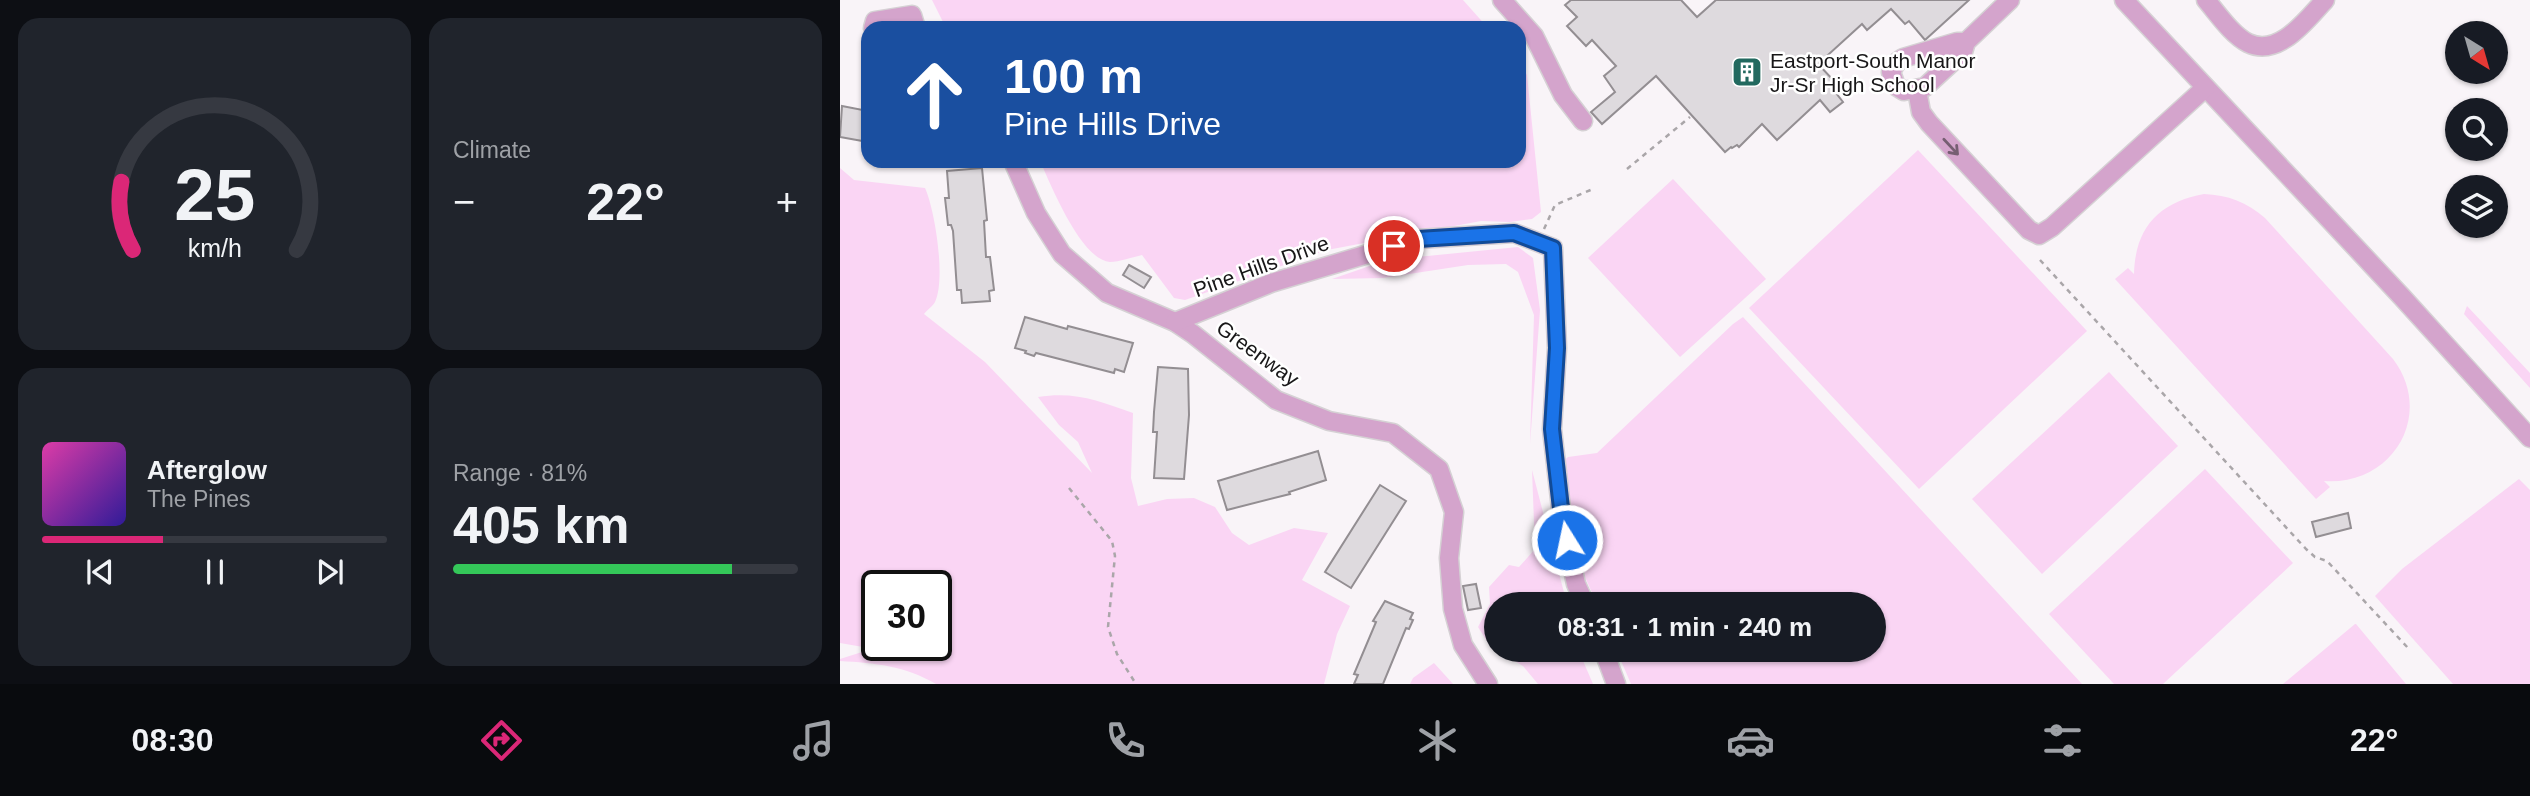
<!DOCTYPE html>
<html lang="en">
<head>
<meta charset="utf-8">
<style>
	:root { --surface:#171b24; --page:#20242c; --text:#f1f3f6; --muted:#9ea1a6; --line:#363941; --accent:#db2777 }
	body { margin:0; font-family:Arial,sans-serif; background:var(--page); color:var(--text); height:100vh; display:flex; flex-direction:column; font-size:26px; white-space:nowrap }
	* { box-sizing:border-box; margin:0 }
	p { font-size:23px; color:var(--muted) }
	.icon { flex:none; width:38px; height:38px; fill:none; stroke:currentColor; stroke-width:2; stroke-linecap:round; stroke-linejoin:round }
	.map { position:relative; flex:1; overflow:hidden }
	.side { display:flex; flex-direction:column; gap:18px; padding:18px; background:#0d0f14; width:840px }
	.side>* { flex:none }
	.banner { position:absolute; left:21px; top:21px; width:665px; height:147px; border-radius:21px; box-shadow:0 2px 5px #0004; background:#1a4fa0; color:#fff; overflow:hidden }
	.needle { width:46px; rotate:143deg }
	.tools { position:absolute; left:1605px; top:21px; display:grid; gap:14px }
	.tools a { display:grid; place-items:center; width:63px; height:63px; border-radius:50%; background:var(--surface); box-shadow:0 2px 5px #0004; font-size:35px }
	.speed { position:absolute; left:21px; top:570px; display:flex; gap:14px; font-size:35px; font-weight:700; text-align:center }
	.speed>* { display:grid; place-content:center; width:91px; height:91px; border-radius:50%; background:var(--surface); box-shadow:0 2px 5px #0004; line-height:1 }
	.speed .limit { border:4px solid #111; border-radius:10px; background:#fff; color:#111 }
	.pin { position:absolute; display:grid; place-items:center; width:60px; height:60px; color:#fff; margin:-30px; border:4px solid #fff; border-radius:50%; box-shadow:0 2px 7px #0007 }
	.me { position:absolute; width:77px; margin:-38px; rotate:350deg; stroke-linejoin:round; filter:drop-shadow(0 0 5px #0008) }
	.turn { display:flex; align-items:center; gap:24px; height:147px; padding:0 28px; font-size:32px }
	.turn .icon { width:91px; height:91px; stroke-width:2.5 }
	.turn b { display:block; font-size:49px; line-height:60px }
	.big { font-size:52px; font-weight:800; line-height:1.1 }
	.side .tile { flex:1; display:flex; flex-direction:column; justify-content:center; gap:10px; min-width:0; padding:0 24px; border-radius:21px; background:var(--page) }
	.side .dial { align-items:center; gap:0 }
	.dial svg { height:182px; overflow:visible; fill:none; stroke:var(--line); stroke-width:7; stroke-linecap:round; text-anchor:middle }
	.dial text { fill:var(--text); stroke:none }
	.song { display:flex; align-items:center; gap:21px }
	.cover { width:84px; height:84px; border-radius:10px; background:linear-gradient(135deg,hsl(320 70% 55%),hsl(250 70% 35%)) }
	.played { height:7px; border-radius:4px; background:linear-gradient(90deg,var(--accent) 35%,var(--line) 35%) }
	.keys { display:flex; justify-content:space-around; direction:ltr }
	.heat { display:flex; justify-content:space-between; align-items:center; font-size:38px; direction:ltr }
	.charge { height:10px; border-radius:5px; background:linear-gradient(90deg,#34c759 81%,var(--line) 0) }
	.side .tiles { flex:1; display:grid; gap:18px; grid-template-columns:repeat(2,1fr) }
	.trip { position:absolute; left:644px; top:592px; width:402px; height:70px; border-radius:35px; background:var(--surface); box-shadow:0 2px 5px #0004; font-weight:800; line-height:70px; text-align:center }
	.menu { display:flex; height:112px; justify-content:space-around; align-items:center; background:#090b0e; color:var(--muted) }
	.menu .icon { width:49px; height:49px }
	.menu .on { color:var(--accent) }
	.menu b { font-size:32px; color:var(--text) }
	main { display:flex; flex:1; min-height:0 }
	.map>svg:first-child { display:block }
	.green { fill:#fad5f4; fill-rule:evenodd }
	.building { fill:#dedade; stroke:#938e92; stroke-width:2 }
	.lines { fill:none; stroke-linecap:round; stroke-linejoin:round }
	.minor-casing { stroke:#d5d1d4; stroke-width:21 }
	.path { stroke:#aaa6a9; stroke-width:2.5; stroke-dasharray:5 5; stroke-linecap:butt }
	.minor { stroke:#d4a4cc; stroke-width:18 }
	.oneway { stroke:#765e72 }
	.route-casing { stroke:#114b97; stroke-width:18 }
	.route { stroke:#1a73e8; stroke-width:12 }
	.labels { text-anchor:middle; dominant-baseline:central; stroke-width:5; stroke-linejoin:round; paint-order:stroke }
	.poi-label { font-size:21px; fill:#181718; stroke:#fff; text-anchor:start }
	.street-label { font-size:21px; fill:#181718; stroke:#fff }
</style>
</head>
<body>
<main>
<section class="side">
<div class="tiles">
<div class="tile dial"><svg viewBox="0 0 100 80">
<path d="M14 69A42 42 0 1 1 86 69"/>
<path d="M14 69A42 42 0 0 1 9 39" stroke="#db2777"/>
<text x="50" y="56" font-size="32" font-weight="700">25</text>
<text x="50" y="72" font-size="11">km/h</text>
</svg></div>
<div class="tile"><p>Climate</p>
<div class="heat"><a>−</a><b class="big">22°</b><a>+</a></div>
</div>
<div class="tile">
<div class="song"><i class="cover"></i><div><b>Afterglow</b><p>The Pines</p></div></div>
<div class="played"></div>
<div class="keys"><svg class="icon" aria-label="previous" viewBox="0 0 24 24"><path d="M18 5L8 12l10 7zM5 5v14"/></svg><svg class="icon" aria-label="pause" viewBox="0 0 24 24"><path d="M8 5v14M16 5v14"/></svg><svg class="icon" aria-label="next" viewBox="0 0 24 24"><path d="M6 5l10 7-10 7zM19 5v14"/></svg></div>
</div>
<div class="tile"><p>Range · 81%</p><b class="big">405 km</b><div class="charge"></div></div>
</div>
</section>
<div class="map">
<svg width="1690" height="684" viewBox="0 0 1690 684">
	<rect width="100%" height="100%" fill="#f9f4f8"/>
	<g class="green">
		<polygon points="92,0 623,0 648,28 106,28"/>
		<path d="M679 62 687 75 701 212 692 219 670 222 641 221 487 250 345 300 334 298 302 255C293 257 279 262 270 262 241 260 211 185 200 161H679Z"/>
		<polygon points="1078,150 1247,331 1079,489 909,308"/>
		<path d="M0 168 14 180 85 188C95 210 106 279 95 302 93 306 87 310 84 314L145 362 252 473 238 442 219 425 198 397C235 391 259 401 293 413L291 478 298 506 327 499 354 498 375 507 392 533 409 545 454 528 488 533 462 580 510 606 497 634 484 684H96C65 666 35 663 0 661V659L22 652 23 647 0 643ZM37 586H96V646H37Z"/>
		<polygon points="833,179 926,279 840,357 748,258"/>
		<path d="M1364 194C1388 195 1407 202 1425 218L1553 359C1595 414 1553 486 1484 481L1490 487 1476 499 1275 279 1288 268 1294 274C1295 228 1319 202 1364 194Z"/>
		<polygon points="678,247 693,258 700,310 690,444 694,315 678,272 666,264 628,265 543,278 492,279 547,260"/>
		<polygon points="1627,306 1690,373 1690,388 1624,314"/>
		<polygon points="903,317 1242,684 791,684 776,649 1034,649 1034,604 757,604 745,577 721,463 728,457 757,453 893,324"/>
		<polygon points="1269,372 1338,446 1202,574 1132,499"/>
		<polygon points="1365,469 1453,563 1323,684 1274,684 1209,614"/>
		<polygon points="692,470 727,604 656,604 656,649 738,649 753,684 698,684 683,666 650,646 638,627 650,604 649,587 669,565 679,567 695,549"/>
		<polygon points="1679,479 1690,490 1690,684 1613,684 1535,596 1562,569"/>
		<polygon points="1516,624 1566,684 1443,684 1515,624"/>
		<polygon points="594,663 613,684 570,684 573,678"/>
	</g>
	<g class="building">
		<polygon points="731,0 841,0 857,17 876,0 1129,0 1085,40 1069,21 1065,24 1051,9 1027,30 1022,24 978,64 997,84 994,86 998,91 996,93 1003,102 990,112 980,100 937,140 922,124 899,147 897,145 892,148 891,147 885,152 816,76 762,124 751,112 775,92 764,76 776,66 752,40 746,46 727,26 737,17 725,5"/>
		<polygon points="2,106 28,111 28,142 0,137"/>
		<polygon points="142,168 147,220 144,221 146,257 150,257 154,290 149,291 150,301 122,303 121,290 117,290 113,231 111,225 108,225 105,198 109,198 107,171"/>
		<polygon points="289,265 311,277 304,288 283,275"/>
		<polygon points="185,317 227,329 228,326 293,343 284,372 275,369 274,373 196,353 194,356 185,353 186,351 175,348"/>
		<polygon points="318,367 348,369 349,415 344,479 314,478 317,432 313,432 314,412"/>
		<polygon points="478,451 486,480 449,492 450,494 387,510 378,481"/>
		<polygon points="540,485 566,501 511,588 485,572"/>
		<polygon points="1508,513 1511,528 1476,537 1472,522"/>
		<polygon points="636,584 641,608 628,610 623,586"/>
		<polygon points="545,601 573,613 570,619 573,620 569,629 566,628 543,684 514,684 518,675 514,674 536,622 533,621"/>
	</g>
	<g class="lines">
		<g class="minor-casing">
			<g id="minor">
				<polyline points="662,0 694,36 723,95 743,121"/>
				<polyline points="1284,0 1562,297 1690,438"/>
				<path d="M1366 0C1378 14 1392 35 1408 43 1439 58 1467 19 1485 0"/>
				<polyline points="33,28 35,21 72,15 76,28"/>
				<polyline points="1126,42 1117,42 1063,58 1056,63 1051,72 1056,86 1064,91 1085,87 1123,52 1126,42 1170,0"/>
				<polyline points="1077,90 1081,112 1089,123 1189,230 1199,235 1212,227 1365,88"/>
				<polyline points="173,161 196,213 222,254 267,293 335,322 353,334 436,400 489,421 553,433 599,469 614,512 609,558 613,609 623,645 648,684"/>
				<polyline points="335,322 431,283 578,239 674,233 713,248 717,348 712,429 722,517 736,584 745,604"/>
				<polyline points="763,649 776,684"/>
			</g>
		</g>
		<g class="path">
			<polyline points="787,169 850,117"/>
			<polyline points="704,229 715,205 753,189"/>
			<polyline points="1200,260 1466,549 1475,557 1487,561 1569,649"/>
			<polyline points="229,488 272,541 275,556 268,627 277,654 296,684"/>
		</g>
		<use href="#minor" class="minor"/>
	</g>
	<defs><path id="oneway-shaft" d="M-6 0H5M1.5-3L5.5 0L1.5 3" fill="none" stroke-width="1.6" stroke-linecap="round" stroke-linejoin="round" transform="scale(1.75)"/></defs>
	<use class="oneway" href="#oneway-shaft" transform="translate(1111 147) rotate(47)"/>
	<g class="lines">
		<g class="route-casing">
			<polyline id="route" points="554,246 578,239 674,233 713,248 717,348 712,429 722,517 727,540"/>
		</g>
		<use href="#route" class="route"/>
	</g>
	<defs>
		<g id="building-square" transform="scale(1.575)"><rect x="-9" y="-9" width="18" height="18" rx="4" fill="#22695f" stroke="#fff"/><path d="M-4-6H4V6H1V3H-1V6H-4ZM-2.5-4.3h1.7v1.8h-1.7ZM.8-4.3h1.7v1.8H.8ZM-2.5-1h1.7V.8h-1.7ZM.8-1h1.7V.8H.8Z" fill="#fff"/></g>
	</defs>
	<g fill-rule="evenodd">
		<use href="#building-square" x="907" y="72"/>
	</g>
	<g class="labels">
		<g class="poi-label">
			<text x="930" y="60">Eastport-South Manor<tspan x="930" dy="24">Jr-Sr High School</tspan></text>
		</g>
		<g class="street-label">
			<text transform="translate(421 266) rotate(-20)">Pine Hills Drive</text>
			<text transform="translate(418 353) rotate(36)">Greenway</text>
		</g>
	</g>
</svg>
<div class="tools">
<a><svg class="needle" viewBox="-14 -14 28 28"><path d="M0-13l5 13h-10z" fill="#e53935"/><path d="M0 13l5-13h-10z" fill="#9ea1a6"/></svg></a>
<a><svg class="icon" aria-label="search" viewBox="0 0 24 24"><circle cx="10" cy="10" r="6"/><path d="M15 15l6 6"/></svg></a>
<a><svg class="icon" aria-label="layers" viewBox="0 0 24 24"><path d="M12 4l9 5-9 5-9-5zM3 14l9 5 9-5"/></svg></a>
</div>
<div class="speed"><div class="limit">30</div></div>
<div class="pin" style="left:554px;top:246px;background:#d93025"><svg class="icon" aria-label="arrive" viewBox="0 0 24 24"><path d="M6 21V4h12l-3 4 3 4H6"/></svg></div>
<svg class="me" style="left:727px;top:540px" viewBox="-20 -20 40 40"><circle r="17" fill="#1a73e8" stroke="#fff" stroke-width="3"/><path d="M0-11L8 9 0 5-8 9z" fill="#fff"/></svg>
<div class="trip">08:31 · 1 min · 240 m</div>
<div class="banner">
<div class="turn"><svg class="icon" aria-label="ahead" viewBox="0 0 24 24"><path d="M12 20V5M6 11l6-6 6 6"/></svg><div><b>100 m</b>Pine Hills Drive</div></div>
</div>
</div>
</main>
<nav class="menu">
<b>08:30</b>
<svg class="icon on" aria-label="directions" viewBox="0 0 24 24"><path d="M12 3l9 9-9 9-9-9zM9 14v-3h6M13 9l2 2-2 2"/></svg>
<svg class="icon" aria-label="music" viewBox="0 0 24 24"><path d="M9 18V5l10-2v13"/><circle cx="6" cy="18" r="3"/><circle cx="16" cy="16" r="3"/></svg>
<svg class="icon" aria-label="phone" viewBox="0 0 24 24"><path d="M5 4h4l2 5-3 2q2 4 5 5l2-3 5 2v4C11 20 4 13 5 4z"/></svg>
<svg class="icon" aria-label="climate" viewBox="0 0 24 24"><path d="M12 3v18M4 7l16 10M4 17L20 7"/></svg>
<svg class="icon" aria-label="car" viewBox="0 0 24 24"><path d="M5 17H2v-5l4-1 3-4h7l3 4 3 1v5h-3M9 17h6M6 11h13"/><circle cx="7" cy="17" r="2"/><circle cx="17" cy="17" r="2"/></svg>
<svg class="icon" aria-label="filters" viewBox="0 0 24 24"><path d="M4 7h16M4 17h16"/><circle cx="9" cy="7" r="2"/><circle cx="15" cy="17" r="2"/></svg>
<b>22°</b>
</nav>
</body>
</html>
